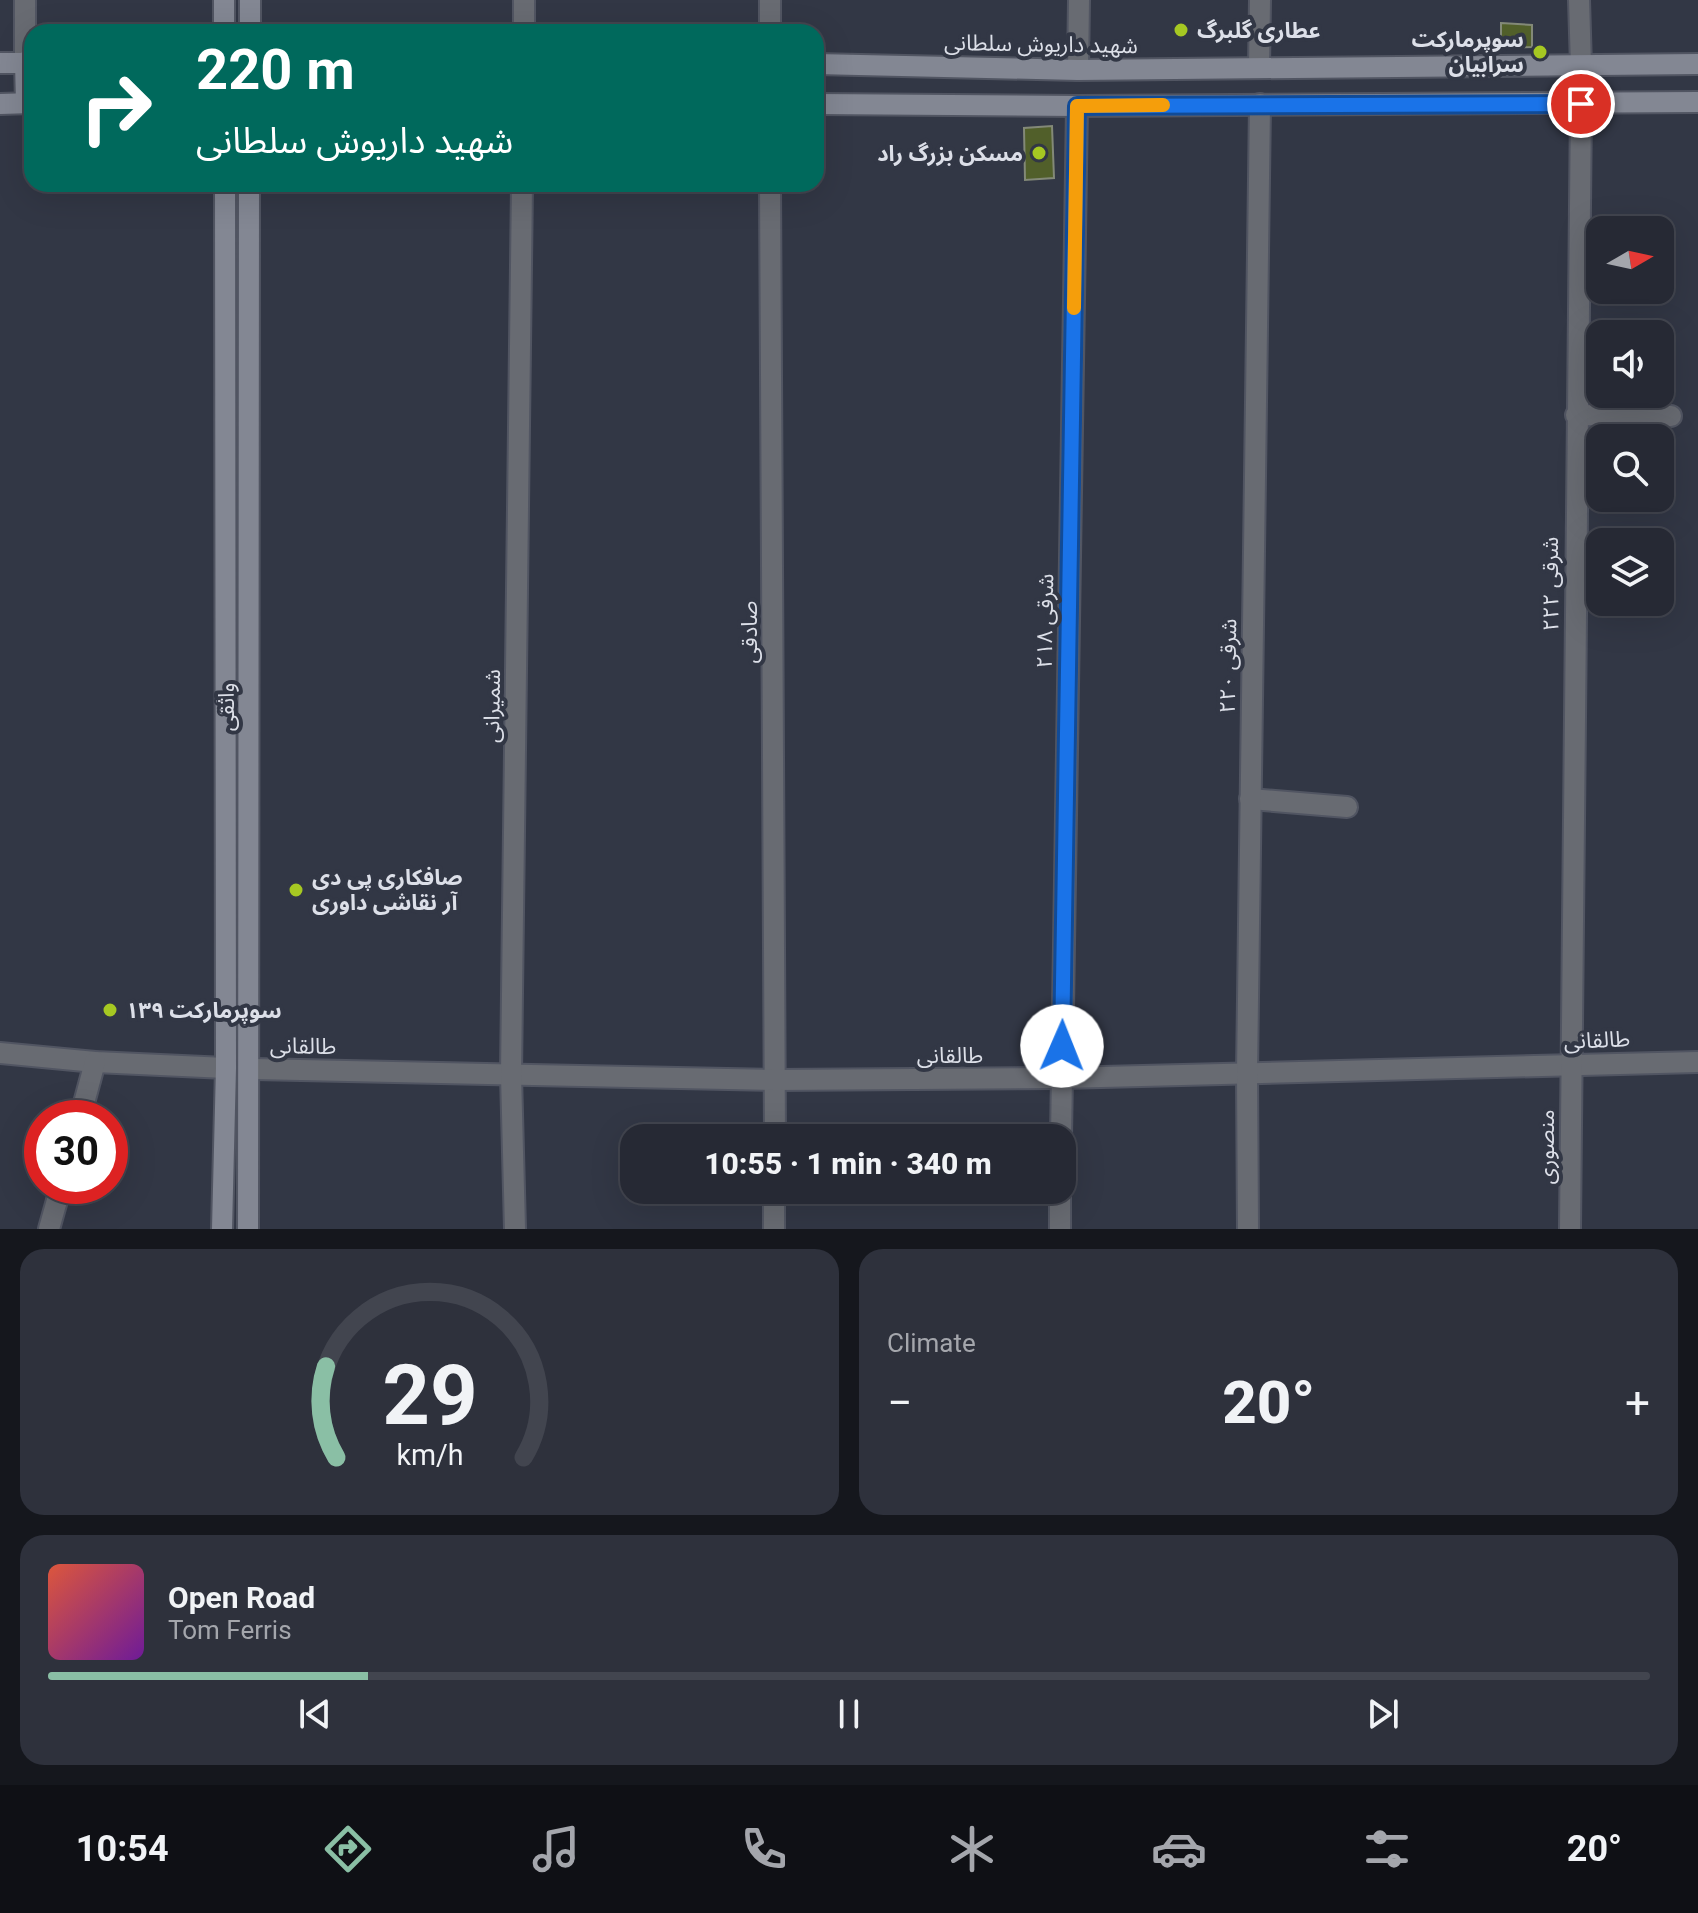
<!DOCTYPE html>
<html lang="en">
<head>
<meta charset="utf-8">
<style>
	:root { --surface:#262934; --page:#2e313c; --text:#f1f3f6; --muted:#a4a6ac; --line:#42454f; --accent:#8abfa5 }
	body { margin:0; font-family:Roboto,"Noto Sans Arabic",sans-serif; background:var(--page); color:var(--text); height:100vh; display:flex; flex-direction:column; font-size:30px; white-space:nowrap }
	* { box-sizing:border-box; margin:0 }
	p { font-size:26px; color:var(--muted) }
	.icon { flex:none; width:44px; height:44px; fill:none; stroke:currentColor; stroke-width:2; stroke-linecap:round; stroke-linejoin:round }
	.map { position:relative; height:1229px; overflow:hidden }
	.side { display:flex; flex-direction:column; gap:20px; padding:20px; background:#15171d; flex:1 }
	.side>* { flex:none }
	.banner { position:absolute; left:24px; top:24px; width:800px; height:168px; border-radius:24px; box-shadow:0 8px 32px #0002,0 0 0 2px var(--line); background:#00695c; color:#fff; overflow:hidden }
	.needle { width:52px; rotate:81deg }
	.buttons { position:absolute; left:1586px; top:216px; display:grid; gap:16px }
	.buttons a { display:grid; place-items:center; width:88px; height:88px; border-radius:16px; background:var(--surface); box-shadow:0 8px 32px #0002,0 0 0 2px var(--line); font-size:40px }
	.speed { position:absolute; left:24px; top:1100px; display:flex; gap:16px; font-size:40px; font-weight:700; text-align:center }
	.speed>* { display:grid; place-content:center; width:104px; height:104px; border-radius:50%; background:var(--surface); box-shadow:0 8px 32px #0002,0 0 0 2px var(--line); line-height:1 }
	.speed .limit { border:12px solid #d22; background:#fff; color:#111 }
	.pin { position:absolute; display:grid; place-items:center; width:68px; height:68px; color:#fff; margin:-34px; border:4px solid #fff; border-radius:50%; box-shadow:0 2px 8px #0007 }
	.me { position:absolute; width:88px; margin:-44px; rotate:1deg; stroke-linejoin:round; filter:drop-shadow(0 0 6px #0008) }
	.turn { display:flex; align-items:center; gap:28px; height:168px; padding:0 40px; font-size:36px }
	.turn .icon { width:104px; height:104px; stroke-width:2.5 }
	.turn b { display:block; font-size:56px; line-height:68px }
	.big { font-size:60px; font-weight:800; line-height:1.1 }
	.side .card { flex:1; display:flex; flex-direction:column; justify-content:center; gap:12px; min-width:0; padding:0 28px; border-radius:24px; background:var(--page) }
	.side .dial { align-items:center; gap:0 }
	.dial svg { height:208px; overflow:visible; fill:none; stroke:var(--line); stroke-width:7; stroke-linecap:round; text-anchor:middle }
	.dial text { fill:var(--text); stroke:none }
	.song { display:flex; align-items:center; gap:24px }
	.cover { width:96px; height:96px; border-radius:12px; background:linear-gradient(135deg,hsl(10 70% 55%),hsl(280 70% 35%)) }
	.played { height:8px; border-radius:4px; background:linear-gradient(90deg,var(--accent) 20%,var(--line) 20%) }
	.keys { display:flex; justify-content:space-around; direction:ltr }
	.heat { display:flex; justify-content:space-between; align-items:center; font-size:44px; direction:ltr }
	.side .tiles { flex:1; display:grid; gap:20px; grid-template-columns:1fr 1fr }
	.card:last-child { grid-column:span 2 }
	.trip { position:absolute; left:620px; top:1124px; width:456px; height:80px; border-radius:24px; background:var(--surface); box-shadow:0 8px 32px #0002,0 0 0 2px var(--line); font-weight:800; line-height:80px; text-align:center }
	.tabs { display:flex; height:128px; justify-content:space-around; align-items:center; background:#0f1015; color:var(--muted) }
	.tabs .icon { width:56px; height:56px }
	.tabs .selected { color:var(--accent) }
	.tabs b { font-size:36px; color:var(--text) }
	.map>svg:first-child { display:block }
	.building { fill:#515f2a; stroke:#838978; stroke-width:2 }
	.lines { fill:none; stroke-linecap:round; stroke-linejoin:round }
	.minor-casing { stroke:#515562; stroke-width:24 }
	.secondary-casing { stroke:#515562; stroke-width:24 }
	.minor { stroke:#686b72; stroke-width:20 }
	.secondary { stroke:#838793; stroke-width:20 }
	.route-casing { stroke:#114b97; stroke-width:20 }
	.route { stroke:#1a73e8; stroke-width:14 }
	.slow { stroke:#f59e0b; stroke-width:14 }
	.poi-dot { fill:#a6c822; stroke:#323745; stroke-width:3 }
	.labels { text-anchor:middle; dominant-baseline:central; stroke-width:8; stroke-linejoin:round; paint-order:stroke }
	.poi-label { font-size:22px; font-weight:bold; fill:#dcdfe8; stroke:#323745; text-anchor:start }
	.street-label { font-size:22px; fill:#dcdfe8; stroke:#323745 }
</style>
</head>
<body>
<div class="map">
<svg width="1698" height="1229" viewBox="0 0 1698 1229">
	<rect width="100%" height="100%" fill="#323745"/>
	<g class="building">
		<polygon points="1501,23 1532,25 1532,47 1501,48"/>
		<polygon points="1052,126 1054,178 1025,180 1024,128"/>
	</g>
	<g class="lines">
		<g class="minor-casing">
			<g id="minor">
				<polyline points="25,0 25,62"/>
				<polyline points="770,0 770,32"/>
				<polyline points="1579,0 1581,66"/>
				<polyline points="524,32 524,0"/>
				<polyline points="1259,67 1260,0"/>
				<polyline points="1078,70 1079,0"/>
				<polyline points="770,184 775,1138"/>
				<polyline points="1576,415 1671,416"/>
				<polyline points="1250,799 1347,807"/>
				<polyline points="0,1053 95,1062 226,1068"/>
				<polyline points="250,1069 775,1080 1062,1078 1698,1062"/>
				<polyline points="80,1118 95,1062"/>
				<polyline points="1061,1138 1077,106"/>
				<polyline points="49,1229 61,1186"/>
				<polyline points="515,1229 511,1075 522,184"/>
				<polyline points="774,1229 774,1190"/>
				<polyline points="1060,1229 1060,1190"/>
				<polyline points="1248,1229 1247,1073 1260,104"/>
				<polyline points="1570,1229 1581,104"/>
			</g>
		</g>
		<g class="secondary-casing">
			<g id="secondary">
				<polyline points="224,0 224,32"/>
				<polyline points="250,32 250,0"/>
				<polyline points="25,62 26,103"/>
				<polyline points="0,63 32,63"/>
				<polyline points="816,64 1078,70 1698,64"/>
				<polyline points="0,104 32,103"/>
				<polyline points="816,104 1077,106 1698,102"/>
				<polyline points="1581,104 1581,66"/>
				<polyline points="222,1229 226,1068 225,184"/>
				<polyline points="248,1229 249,184"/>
			</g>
		</g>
		<use href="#minor" class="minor"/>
		<use href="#secondary" class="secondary"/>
	</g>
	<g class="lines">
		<g class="route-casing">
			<polyline id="route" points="1062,1046 1077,106 1581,104"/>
		</g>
		<use href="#route" class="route"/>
		<polyline class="slow" points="1074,308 1077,106 1163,105"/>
	</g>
	<g class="poi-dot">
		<circle cx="1181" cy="30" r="8"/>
		<circle cx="1540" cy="52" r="8"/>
		<circle cx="1039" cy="153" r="8"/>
		<circle cx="296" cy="890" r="8"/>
		<circle cx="110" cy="1010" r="8"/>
	</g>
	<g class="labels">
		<g class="poi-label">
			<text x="1197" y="30">عطاری گلبرگ</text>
			<text x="1524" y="39" text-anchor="end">سوپرمارکت<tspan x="1524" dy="25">سرابیان</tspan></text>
			<text x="1023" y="153" text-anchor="end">مسکن بزرگ راد</text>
			<text x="312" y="877">صافکاری پی دی<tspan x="312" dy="25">آر نقاشی داوری</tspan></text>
			<text x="126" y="1010">سوپرمارکت ١٣٩</text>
		</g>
		<g class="street-label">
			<text transform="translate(1041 44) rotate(1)">شهید داریوش سلطانی</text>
			<text transform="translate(1550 584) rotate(-90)">۲۲۲ شرقی</text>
			<text transform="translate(1045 621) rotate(-89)">۲۱۸ شرقی</text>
			<text transform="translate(749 632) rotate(-90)">صادقی</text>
			<text transform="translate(1228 666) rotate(-89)">۲۲۰ شرقی</text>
			<text transform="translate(492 706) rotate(-89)">شمیرانی</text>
			<text transform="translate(226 707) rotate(-90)">واثقی</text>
			<text transform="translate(1597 1040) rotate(-2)">طالقانی</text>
			<text transform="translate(303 1046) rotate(1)">طالقانی</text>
			<text x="950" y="1055">طالقانی</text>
			<text transform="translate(1546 1147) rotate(-90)">منصوری</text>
		</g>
	</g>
</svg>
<div class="buttons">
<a><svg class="needle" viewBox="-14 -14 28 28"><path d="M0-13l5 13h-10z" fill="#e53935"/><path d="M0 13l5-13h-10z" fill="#a4a6ac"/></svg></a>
<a><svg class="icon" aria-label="sound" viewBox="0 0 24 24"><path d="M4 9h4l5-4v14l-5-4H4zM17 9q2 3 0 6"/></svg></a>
<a><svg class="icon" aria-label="search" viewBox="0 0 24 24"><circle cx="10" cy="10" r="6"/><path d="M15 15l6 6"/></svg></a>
<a><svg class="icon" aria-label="layers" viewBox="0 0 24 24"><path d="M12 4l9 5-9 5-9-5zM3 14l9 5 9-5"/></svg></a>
</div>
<div class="speed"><div class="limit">30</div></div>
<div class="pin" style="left:1581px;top:104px;background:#d93025"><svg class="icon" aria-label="arrive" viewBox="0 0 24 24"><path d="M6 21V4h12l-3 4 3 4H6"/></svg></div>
<svg class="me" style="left:1062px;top:1046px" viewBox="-20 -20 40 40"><circle r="19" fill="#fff"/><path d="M0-13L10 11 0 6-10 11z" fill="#1a73e8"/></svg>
<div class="trip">10:55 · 1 min · 340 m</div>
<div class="banner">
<div class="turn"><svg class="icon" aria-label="right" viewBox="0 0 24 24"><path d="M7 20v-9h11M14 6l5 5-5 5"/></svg><div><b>220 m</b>شهید داریوش سلطانی</div></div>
</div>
</div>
<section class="side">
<div class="tiles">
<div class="card dial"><svg viewBox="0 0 100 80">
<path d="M14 69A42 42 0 1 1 86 69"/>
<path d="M14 69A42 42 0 0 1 10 34" stroke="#8abfa5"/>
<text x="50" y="56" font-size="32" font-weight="700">29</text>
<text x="50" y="72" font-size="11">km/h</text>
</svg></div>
<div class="card"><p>Climate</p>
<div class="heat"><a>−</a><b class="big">20°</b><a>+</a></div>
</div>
<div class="card">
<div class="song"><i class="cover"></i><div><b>Open Road</b><p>Tom Ferris</p></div></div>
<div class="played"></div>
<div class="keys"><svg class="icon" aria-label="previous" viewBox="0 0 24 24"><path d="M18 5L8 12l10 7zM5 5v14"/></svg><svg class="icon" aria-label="pause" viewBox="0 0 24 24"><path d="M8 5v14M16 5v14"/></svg><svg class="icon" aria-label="next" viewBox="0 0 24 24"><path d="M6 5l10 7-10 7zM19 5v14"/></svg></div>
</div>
</div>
</section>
<nav class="tabs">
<b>10:54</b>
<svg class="icon selected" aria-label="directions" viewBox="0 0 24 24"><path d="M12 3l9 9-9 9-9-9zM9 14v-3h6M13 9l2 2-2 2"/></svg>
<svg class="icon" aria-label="music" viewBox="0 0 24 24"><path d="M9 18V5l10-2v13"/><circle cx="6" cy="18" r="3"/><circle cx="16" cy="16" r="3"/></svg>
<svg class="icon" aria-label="phone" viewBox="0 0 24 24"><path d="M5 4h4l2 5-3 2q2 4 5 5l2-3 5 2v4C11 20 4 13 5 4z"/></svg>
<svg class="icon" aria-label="climate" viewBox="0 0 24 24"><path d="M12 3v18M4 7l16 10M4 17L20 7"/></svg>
<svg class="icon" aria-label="car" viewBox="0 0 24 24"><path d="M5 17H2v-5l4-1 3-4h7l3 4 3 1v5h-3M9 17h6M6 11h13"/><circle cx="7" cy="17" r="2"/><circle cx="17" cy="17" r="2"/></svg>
<svg class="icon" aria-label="filters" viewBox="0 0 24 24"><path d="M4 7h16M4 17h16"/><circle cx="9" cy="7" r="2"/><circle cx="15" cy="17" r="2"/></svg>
<b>20°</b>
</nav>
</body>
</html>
